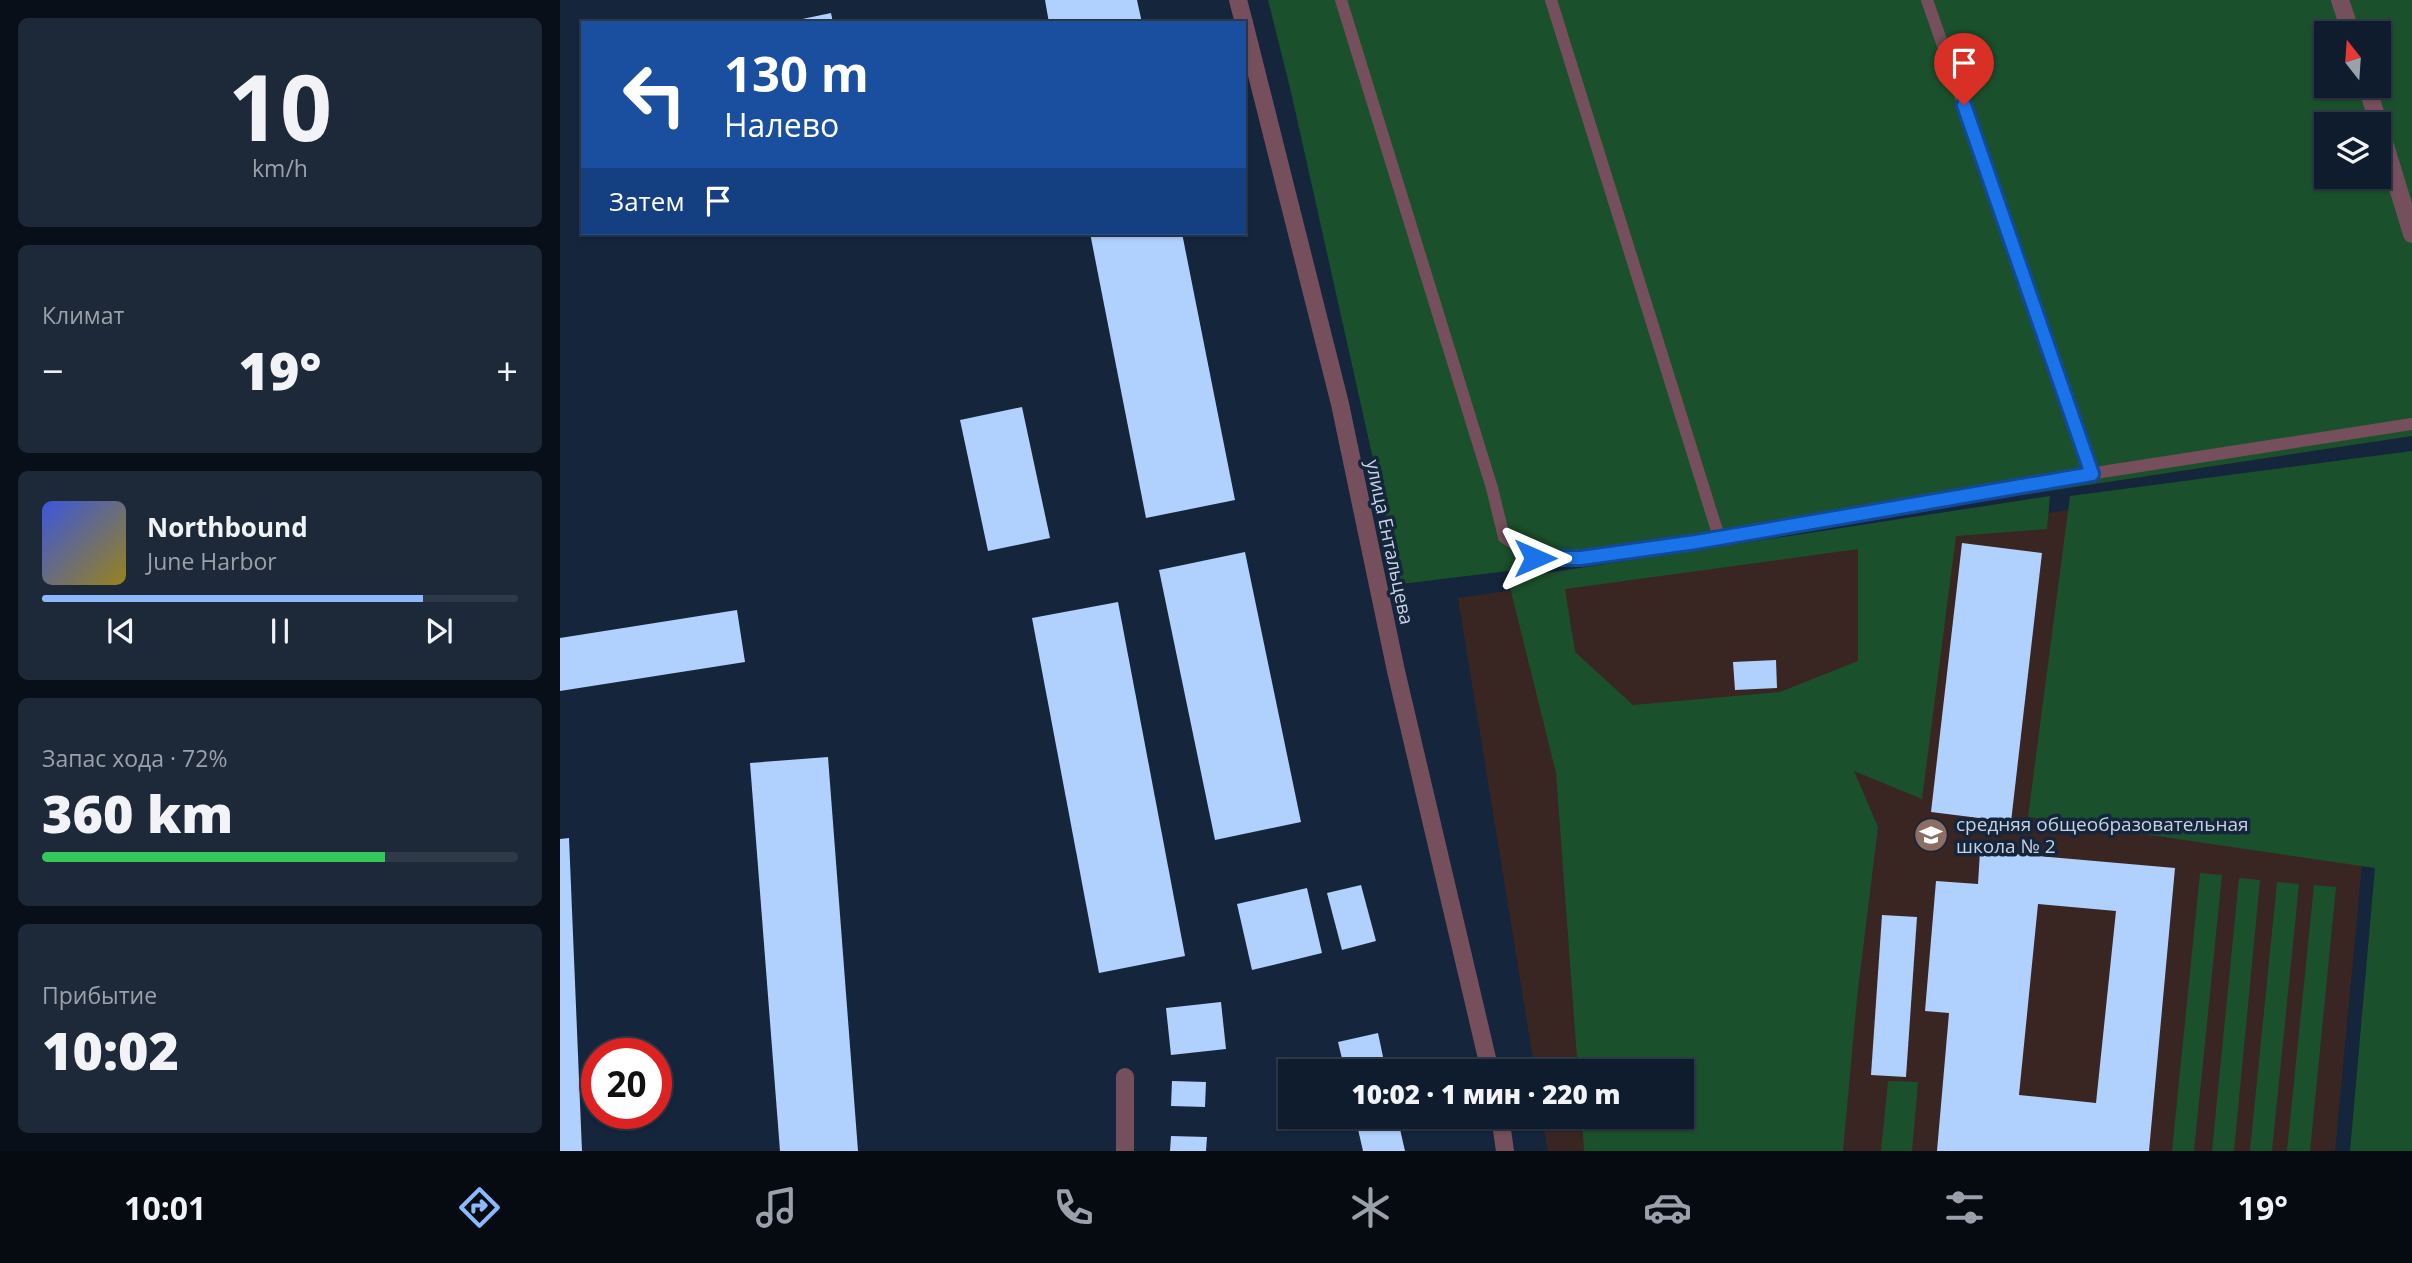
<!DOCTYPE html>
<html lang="ru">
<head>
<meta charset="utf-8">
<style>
	:root { --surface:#0f1c2d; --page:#1d2939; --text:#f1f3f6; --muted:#9ba1aa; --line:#2f3a49; --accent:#8bb9fc }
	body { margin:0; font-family:"Open Sans",sans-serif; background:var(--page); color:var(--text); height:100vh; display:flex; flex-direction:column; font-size:26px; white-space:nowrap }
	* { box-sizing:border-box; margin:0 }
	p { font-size:23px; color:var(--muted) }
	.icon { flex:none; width:38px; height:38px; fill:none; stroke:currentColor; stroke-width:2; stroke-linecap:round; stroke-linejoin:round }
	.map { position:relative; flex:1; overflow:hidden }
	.panel { display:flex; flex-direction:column; gap:18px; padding:18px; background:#080f19; width:560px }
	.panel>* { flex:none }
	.banner { position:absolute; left:21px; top:21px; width:665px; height:214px; border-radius:0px; box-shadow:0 2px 5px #0004,0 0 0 2px var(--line); background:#1a4fa0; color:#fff; overflow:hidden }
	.needle { width:46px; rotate:343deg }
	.tools { position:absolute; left:1754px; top:21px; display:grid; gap:14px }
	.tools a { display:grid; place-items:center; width:77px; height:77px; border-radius:0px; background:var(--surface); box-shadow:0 2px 5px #0004,0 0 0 2px var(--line); font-size:35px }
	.speed { position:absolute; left:21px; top:1038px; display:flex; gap:14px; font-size:35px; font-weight:700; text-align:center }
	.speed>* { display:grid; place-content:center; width:91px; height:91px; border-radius:50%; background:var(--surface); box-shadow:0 2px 5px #0004,0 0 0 2px var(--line); line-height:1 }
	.speed .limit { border:10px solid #d22; background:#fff; color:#111 }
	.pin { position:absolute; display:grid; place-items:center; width:60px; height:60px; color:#fff; margin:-72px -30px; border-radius:50% 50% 50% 0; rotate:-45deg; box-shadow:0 0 7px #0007 }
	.pin .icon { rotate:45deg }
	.me { position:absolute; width:77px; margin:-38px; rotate:90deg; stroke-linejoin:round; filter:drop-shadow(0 0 5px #0008) }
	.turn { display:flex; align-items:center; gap:24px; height:147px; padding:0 28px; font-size:32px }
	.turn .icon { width:91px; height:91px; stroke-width:2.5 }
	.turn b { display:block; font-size:49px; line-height:60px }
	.then { display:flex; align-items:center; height:66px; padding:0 28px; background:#0003; gap:14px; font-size:26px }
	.big { font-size:52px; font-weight:800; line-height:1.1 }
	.panel .tile { flex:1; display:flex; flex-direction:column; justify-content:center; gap:10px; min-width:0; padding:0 24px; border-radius:10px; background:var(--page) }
	.panel .dial { align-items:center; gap:0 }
	.dial b { font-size:91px; line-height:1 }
	.song { display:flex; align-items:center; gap:21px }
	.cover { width:84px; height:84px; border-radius:10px; background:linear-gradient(135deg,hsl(230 70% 55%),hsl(50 70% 35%)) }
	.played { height:7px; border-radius:4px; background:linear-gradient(90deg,var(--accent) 80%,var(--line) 80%) }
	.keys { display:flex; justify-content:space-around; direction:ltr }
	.heat { display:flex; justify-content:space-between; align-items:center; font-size:38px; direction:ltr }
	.charge { height:10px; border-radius:5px; background:linear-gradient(90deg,#34c759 72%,var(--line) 0) }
	.trip { position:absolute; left:718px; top:1059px; width:416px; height:70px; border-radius:0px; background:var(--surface); box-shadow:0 2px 5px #0004,0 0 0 2px var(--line); font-weight:800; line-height:70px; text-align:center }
	.dock { display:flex; height:112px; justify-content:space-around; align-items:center; background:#060b12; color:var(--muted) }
	.dock .icon { width:49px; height:49px }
	.dock .current { color:var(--accent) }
	.dock b { font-size:32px; color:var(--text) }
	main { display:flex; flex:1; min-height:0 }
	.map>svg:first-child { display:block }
	.education { fill:#392623 }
	.green { fill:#1a512c; fill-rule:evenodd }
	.building { fill:#b0d0fd; fill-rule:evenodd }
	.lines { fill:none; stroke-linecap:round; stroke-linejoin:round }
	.service { stroke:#754f5c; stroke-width:12 }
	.minor { stroke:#754f5c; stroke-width:18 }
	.route-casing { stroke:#114b97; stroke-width:18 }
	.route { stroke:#1a73e8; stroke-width:12 }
	.labels { text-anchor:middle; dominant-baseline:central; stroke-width:7; stroke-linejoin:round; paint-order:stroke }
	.street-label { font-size:19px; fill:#c7d2e1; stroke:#14253c }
	.poi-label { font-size:19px; fill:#c7d2e1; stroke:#14253c; text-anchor:start }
</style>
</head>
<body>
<main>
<section class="panel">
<div class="tile dial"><b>10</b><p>km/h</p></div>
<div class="tile"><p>Климат</p>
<div class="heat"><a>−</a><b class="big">19°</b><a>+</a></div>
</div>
<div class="tile">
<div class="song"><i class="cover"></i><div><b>Northbound</b><p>June Harbor</p></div></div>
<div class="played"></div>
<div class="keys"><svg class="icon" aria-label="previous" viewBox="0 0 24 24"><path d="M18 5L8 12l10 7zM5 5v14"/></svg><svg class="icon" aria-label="pause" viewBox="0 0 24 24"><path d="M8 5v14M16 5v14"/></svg><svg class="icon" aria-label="next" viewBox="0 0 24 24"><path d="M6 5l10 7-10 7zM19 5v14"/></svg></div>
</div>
<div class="tile"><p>Запас хода · 72%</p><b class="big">360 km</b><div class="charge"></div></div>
<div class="tile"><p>Прибытие</p><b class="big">10:02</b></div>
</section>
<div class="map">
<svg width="1852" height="1151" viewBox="0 0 1852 1151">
	<rect width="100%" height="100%" fill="#14253c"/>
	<polygon class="education" points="1840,462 1775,1151 988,1151 982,1117 1122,1116 1122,1071 975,1071 898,598"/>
	<g class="green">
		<path d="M708 0H1852V436L1021 562 841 584 731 92ZM1766 33H1818V86H1766ZM1766 124H1818V177H1766Z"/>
		<polygon points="1852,451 1852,1151 1790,1151 1815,868 1468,817 1510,496"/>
		<path d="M1490 496 1487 529 1396 536 1362 799 1294 771 1318 827 1297 998 1283 1151H1024L1022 1117 1122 1116V1071H1018L996 773 948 579ZM1298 549V661L1220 692 1073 705 1015 652 1005 589Z"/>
		<polygon points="1640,873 1662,875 1634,1151 1612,1151"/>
		<polygon points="1679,878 1700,880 1674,1151 1652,1151"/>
		<polygon points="1717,882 1739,884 1712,1151 1690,1151"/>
		<polygon points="1754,885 1776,887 1750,1151 1727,1151"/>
		<polygon points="1328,1081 1358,1082 1352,1151 1321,1151"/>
	</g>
	<g class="building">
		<polygon points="485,0 577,0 582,23 489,23"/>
		<polygon points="271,13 273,23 229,23 228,22"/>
		<polygon points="530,233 622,233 675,500 586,518"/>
		<polygon points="462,407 490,538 428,551 400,420"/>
		<polygon points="1402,543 1482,553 1451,822 1371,812"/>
		<polygon points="685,552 741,822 655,840 599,570"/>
		<polygon points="558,602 625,956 539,973 472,618"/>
		<polygon points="177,610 185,662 0,691 0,638"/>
		<polygon points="1216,660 1217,688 1175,690 1173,662"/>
		<polygon points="268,757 298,1151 220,1151 190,763"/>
		<polygon points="9,838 22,1151 0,1151 0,839"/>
		<path d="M1420 851 1615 868 1589 1151H1377L1389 1013 1365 1011 1376 881 1418 884ZM1478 904 1556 911 1536 1103 1459 1095Z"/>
		<polygon points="801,885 816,941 782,950 767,893"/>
		<polygon points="747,888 762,953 692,970 677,904"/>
		<polygon points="1322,915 1357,917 1346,1077 1311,1075"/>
		<polygon points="661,1002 666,1049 611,1055 606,1008"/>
		<polygon points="818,1033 826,1071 785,1071 778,1042"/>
		<polygon points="612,1081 646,1082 645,1107 611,1106"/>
		<polygon points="795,1116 837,1116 845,1151 803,1151"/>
		<polygon points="611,1136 647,1137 646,1151 610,1151"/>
	</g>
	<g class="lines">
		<g class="service">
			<polyline points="781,0 932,488 944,537 975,558 1021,558 1136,542 1503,478 1852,424"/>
			<polyline points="991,0 1159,537"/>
			<polyline points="1367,0 1532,474"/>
		</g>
		<g class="minor">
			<polyline points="678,0 684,23"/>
			<polyline points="1780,0 1791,33"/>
			<polyline points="684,23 780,404 836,671 930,1071"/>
			<polyline points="1807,86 1852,234"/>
			<polyline points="565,1077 565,1151"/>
			<polyline points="940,1116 945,1151"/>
		</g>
	</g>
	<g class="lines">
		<g class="route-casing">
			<polyline id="route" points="975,558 1021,558 1136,542 1532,474 1404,105"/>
		</g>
		<use href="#route" class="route"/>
	</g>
	<defs>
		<g id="school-disc" transform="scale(1.75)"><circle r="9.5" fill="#8d6e63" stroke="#14253c"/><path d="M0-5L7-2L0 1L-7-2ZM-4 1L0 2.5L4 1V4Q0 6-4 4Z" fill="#fff"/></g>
	</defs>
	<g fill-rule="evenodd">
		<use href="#school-disc" x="1371" y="835"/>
	</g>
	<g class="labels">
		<g class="street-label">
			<text transform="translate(830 542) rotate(78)">улица Ентальцева</text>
		</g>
		<g class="poi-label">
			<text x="1396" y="824">средняя общеобразовательная<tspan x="1396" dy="22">школа № 2</tspan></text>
		</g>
	</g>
</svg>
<div class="tools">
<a><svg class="needle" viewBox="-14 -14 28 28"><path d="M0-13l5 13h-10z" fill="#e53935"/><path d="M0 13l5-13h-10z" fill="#9ba1aa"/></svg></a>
<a><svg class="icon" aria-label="layers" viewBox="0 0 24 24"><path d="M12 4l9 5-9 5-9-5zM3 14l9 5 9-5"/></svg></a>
</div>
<div class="speed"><div class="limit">20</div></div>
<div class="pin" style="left:1404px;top:105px;background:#d93025"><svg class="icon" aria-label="arrive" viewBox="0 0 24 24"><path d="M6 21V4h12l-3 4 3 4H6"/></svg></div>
<svg class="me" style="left:975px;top:558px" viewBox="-20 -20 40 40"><path d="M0-17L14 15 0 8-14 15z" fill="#1a73e8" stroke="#fff" stroke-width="4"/></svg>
<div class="trip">10:02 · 1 мин · 220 m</div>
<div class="banner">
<div class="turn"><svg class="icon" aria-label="left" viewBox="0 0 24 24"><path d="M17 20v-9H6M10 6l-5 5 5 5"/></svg><div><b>130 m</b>Налево</div></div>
<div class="then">Затем<svg class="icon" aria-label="arrive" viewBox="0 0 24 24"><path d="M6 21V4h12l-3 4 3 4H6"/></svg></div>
</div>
</div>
</main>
<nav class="dock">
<b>10:01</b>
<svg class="icon current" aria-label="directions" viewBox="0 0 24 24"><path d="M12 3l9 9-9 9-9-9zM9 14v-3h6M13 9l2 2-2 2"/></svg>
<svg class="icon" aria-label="music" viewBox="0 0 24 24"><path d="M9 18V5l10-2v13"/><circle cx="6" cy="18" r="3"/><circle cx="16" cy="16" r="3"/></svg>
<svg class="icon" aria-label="phone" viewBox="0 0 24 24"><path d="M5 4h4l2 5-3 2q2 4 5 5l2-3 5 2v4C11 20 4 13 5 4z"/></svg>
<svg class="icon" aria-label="climate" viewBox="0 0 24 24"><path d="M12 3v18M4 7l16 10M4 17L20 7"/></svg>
<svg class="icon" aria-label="car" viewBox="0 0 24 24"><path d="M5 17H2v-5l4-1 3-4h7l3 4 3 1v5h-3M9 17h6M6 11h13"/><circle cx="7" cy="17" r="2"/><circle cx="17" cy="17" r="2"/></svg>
<svg class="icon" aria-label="filters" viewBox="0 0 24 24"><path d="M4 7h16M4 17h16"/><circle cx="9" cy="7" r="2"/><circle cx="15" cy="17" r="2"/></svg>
<b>19°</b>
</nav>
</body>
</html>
